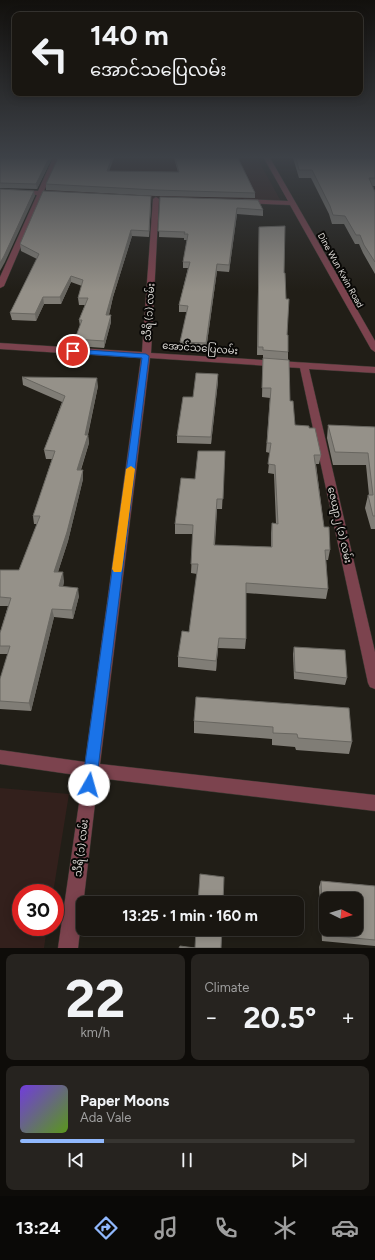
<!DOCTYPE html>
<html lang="en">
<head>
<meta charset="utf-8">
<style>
	:root { --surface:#191611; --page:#26231f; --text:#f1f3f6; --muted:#9f9f9f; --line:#373531; --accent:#90b8fd }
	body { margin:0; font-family:Figtree,"Noto Sans Myanmar",sans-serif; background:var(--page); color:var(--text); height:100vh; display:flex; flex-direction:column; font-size:15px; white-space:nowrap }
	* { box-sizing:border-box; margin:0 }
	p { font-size:13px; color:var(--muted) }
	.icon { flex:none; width:22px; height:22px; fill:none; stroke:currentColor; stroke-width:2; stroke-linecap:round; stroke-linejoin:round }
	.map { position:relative; height:948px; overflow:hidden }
	.panel { display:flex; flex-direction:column; gap:6px; padding:6px; background:#0e0c09; flex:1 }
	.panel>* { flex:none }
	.guide { position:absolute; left:12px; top:12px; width:351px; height:84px; border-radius:8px; box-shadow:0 2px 10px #0003,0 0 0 1px var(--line); background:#191611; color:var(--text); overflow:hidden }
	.needle { width:26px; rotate:95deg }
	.tools { position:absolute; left:319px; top:892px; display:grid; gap:8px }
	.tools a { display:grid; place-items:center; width:44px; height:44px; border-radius:8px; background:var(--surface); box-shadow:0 2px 10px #0003,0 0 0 1px var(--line); font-size:20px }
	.speed { position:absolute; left:12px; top:884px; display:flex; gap:8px; font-size:20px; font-weight:700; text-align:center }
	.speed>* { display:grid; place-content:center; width:52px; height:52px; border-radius:50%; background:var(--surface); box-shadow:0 2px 10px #0003,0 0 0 1px var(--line); line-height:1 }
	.speed .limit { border:6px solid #d22; background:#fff; color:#111 }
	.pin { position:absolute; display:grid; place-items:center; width:34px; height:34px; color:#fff; margin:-17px; border:2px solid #fff; border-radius:50%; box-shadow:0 1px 4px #0007 }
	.me { position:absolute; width:44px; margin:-22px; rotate:7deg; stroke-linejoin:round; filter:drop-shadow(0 0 3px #0008) }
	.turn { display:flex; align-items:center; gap:14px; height:84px; padding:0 12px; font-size:18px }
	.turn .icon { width:52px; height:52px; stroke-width:2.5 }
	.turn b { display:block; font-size:28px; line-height:34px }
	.big { font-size:30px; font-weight:700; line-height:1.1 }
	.panel .widget { flex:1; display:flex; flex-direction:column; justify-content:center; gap:6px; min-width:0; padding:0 14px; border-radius:8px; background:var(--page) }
	.panel .dial { align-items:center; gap:0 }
	.dial b { font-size:52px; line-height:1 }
	.song { display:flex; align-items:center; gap:12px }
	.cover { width:48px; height:48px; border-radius:6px; background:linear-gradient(135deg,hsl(260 70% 55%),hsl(90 70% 35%)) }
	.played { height:4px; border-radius:2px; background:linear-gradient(90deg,var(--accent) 25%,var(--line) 25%) }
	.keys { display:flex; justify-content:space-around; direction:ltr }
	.heat { display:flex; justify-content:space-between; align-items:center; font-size:22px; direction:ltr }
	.panel .tiles { flex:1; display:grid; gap:6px; grid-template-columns:1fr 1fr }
	.widget:last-child { grid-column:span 2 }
	.trip { position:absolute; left:76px; top:896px; width:228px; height:40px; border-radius:8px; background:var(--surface); box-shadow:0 2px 10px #0003,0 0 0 1px var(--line); font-weight:700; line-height:40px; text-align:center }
	.tabs { display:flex; height:64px; justify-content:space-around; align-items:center; background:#0a0907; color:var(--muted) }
	.tabs .icon { width:28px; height:28px }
	.tabs .on { color:var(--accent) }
	.tabs b { font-size:18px; color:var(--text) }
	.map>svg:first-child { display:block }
	.education { fill:#33201c }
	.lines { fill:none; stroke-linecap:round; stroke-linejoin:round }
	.minor-casing { stroke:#3c3932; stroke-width:1 }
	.minor { fill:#7c434e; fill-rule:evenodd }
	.wall { fill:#807d76 }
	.shaded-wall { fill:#686660 }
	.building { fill:#959189; stroke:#686660; fill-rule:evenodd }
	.route { fill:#1a73e8; stroke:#114b97 }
	.slow { fill:#f59e0b }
	.labels { text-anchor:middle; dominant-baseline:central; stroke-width:4; stroke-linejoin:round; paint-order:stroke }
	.far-street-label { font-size:9px; fill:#dfdcd8; stroke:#090806 }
	.street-label { font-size:10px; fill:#dfdcd8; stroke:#090806 }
</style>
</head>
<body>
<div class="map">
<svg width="375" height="948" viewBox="0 0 375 948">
	<rect width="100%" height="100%" fill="#211e17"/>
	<g class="education">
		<polygon points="59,158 257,158 283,205 44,195"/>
		<polygon points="0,788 69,794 53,893 21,893 21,927 47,927 44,948 0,948"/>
	</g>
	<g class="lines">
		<g class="minor-casing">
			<g id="minor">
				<polygon points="53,158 59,158 44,191 57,192 60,194 57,196 43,195 4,286 0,288 0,277 37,195 0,193 0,189 38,191"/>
				<polygon points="264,158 270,158 375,341 375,352 371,349 290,205 244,203 241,201 244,199 288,201"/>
				<polygon points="156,197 159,199 151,353 375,367 375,373 309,369 375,652 375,689 370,687 368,683 300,368 150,358 100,764 375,795 375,811 98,778 78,948 58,948 83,776 0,764 0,750 85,762 141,358 0,349 0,343 142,352 153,199"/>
			</g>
		</g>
		<use href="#minor" class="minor"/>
	</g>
	<g class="wall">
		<polygon points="0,158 52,158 37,189 0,188"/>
		<polygon points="174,158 238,158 255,193 255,198 156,196 46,190 46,184 109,172 178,172"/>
		<polygon points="293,158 375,158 375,186 373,186 375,192 375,274 363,253 359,244 355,244 344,224 332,224 329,214 311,178 299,178"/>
		<polygon points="151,196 151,202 149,237 132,236 113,297 109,315 111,315 111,322 104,348 76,346 75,339 80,326 79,320 85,305 79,305 78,298 82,286 71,282 61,304 44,304 36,321 12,320 10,313 37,259 21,251 20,244"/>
		<polygon points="160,197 263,210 263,216 237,214 229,272 217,271 206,350 180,349 180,342 187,312 179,312 179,305 188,268 183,268 183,262 187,240 184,240 184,238 159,237"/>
		<polygon points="259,227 284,273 287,335 288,352 288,360 290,401 295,425 309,428 321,455 319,464 316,464 324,527 330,550 328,560 326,560 328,589 326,599 246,593 246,639 245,649 218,648 216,671 178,667 178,657 189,632 197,574 191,573 193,534 175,534 175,524 195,479 225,451 222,509 217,509 215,545 271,547 271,533 272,523 276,524 274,474 268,473 270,453 266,452 270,398 262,397 263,358 263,355 257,355"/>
		<polygon points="22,377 98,386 88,435 89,443 81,470 83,470 83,479 68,541 58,572 64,581 63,587 79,596 73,619 54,617 31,711 0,709 0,679 8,654 0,654 0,633 8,606 0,606 0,570 19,570 37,524 34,524 33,516 52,459 46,459 44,450 62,402 23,385"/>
		<polygon points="218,381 211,444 177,443 177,436 193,397"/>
		<polygon points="328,425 375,427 375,529 371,529 365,508 368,495 369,495 366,465 333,465 327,438"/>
		<polygon points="294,647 347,678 345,685 294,679 293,654"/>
		<polygon points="196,697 352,742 349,754 296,750 295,747 272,745 272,739 194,733 194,721"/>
		<polygon points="321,881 375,886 375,946 322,941 319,887"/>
	</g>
	<g class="shaded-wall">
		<polygon points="49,158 52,158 37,189 36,184"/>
		<polygon points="112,158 114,158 107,177 107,171"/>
		<polygon points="34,191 35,196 5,262 0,271 0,263"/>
		<polygon points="151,196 151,202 149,237 149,231"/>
		<polygon points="237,208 237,214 229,272 229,265"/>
		<polygon points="131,230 132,236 113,297 107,322 106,315 113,290"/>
		<polygon points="217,264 217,271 206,350 206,343"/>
		<polygon points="71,276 71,282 61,304 60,297"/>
		<polygon points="43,297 44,304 36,321 35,314"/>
		<polygon points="111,315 111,322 104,348 104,341"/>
		<polygon points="218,374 218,381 211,444 211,437"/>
		<polygon points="97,378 98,386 87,438 88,435 89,443 78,478 77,470"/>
		<polygon points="83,470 83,479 68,541 55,581 54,572"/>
		<polygon points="63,572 64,581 61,595 59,586"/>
		<polygon points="78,588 79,596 73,619 72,610"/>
		<polygon points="52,609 54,617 31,711 29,703"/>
		<polygon points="219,638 218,648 216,671 216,661"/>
	</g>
	<g class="building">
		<polygon points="0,158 49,158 36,184 0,183"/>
		<polygon points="58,158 112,158 107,171 179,172 175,158 238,158 255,193 156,190 46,184"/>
		<polygon points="296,158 375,158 375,178 369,178 375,192 375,262 364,245 360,235 356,235 345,216 333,215 330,206 312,170 299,170"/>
		<polygon points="0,189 34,191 4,256 0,263"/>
		<polygon points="43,191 151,196 149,231 131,230 113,290 106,315 111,315 104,341 75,339 82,320 79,320 88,298 78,298 83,280 71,276 60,297 43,297 35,314 10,313 39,254 20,244"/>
		<polygon points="160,197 258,200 263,210 237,208 229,265 217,264 206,343 180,342 188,306 179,305 190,262 183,262 188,234 184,234 185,232 158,231"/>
		<polygon points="285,226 284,273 285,273 286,299 289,299 287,335 288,335 288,352 263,350 263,347 258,347 259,227"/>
		<polygon points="263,358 289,360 290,401 293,401 295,425 309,426 309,428 315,428 321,455 314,455 324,527 329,527 330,550 325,550 328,589 246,583 246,639 219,638 216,661 178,657 182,631 189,632 198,564 191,564 193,525 175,524 181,478 195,479 198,451 225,451 223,499 217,499 214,545 272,547 272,523 278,524 275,465 268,464 271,443 267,443 271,388 262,388"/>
		<polygon points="196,373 218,374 211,437 177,436 183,397 193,397"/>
		<polygon points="22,377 97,378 85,435 88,435 77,470 83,470 67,532 54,572 63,572 59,586 78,588 72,610 52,609 29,703 0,701 0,679 10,646 0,646 0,633 11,598 0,597 0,570 19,570 40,516 33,516 55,451 44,450 65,396"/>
		<polygon points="328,425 375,427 375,516 373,516 368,495 373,495 368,453 335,452"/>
		<polygon points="294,647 345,650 347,678 295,672"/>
		<polygon points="196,697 349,708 352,742 298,738 297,734 273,733 273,727 194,721"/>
		<polygon points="200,874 224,877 223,903 198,903"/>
		<path d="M321 881 375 886V940L323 935ZM326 899H356V929H326Z"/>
		<polygon points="196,929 222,929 221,948 179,948 180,946 195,948"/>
	</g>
	<linearGradient id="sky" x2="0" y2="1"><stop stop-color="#12100d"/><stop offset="0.54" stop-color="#3d4147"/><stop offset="1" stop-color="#3d4147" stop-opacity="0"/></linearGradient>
	<rect width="375" height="291" fill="url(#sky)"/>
	<polygon class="route" points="73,349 146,354 149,356 96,785 94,789 89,791 84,789 82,785 142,358 70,353 69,351"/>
	<polygon class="slow" points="131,466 135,469 122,569 121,572 114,572 112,569 126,469"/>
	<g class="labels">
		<g class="far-street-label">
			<text transform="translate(341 270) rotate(61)">Dine Wun Kwin Road</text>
		</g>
		<g class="street-label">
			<text transform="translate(149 312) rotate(-86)">သီရိ (၁) လမ်း</text>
			<text transform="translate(200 348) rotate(4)">အောင်သပြေလမ်း</text>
			<text transform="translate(340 525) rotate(77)">ဇေယျာ၂ (၁) လမ်း</text>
			<text transform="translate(81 848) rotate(-83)">သီရိ (၁) လမ်း</text>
		</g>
	</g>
</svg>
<div class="tools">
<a><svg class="needle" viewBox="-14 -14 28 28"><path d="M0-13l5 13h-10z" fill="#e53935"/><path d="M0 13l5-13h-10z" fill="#9f9f9f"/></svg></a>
</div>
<div class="speed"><div class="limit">30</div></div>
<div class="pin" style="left:73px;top:351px;background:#d93025"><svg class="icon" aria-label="arrive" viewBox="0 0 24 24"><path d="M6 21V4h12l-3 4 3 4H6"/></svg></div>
<svg class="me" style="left:89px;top:785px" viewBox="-20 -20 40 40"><circle r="19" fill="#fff"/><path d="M0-13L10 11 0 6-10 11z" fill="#1a73e8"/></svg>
<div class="trip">13:25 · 1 min · 160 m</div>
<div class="guide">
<div class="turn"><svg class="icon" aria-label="left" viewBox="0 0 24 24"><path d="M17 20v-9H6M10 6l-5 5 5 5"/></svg><div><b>140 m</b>အောင်သပြေလမ်း</div></div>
</div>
</div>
<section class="panel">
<div class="tiles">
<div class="widget dial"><b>22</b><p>km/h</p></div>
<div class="widget"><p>Climate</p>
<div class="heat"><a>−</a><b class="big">20.5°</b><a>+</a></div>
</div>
<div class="widget">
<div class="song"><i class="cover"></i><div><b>Paper Moons</b><p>Ada Vale</p></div></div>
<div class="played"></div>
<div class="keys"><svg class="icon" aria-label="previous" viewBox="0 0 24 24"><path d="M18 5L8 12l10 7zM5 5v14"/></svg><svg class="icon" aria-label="pause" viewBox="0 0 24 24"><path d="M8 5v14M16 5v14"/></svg><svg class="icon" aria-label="next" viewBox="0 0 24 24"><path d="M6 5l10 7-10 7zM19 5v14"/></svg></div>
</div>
</div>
</section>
<nav class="tabs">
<b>13:24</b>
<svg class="icon on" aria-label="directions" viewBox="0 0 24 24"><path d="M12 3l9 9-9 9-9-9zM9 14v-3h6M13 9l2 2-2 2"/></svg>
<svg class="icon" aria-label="music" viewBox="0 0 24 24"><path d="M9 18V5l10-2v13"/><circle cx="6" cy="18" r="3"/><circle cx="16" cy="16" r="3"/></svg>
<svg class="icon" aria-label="phone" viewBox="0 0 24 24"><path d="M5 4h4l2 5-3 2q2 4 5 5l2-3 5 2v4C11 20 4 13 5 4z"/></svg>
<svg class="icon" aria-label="climate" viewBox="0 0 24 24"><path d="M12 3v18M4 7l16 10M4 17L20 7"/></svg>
<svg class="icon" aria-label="car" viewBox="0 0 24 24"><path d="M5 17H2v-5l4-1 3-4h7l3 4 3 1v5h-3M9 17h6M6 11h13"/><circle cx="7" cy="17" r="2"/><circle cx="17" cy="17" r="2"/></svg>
</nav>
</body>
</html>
